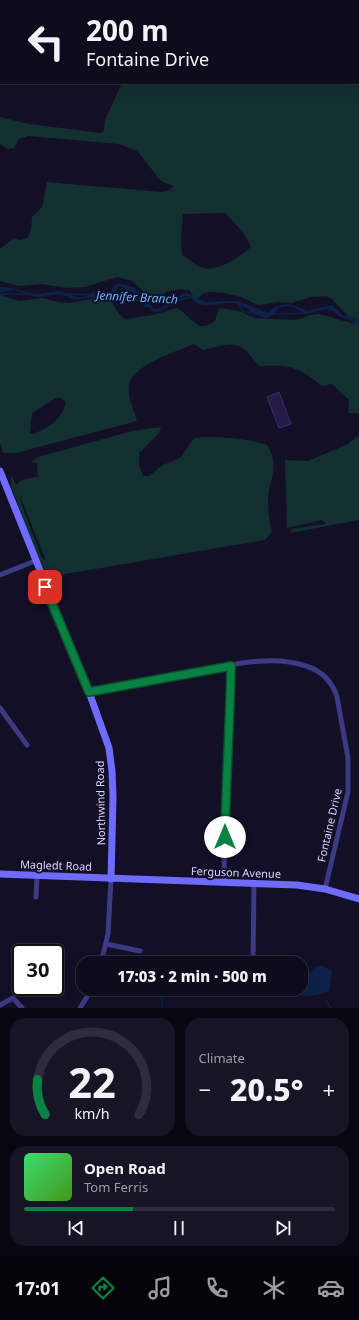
<!DOCTYPE html>
<html lang="en">
<head>
<meta charset="utf-8">
<style>
	:root { --surface:#0e0b1c; --page:#171425; --text:#f1f3f6; --muted:#9b9ba3; --line:#2e2b3b; --accent:#0b8043 }
	body { margin:0; font-family:"Noto Sans",sans-serif; background:var(--page); color:var(--text); height:100vh; display:flex; flex-direction:column; font-size:15px; white-space:nowrap }
	* { box-sizing:border-box; margin:0 }
	p { font-size:13px; color:var(--muted) }
	.icon { flex:none; width:22px; height:22px; fill:none; stroke:currentColor; stroke-width:2; stroke-linecap:round; stroke-linejoin:round }
	.map { position:relative; height:1008px; overflow:hidden }
	.panel { display:flex; flex-direction:column; gap:10px; padding:10px; background:#08060f; flex:1 }
	.panel>* { flex:none }
	.guide { position:absolute; left:0px; top:0px; width:359px; height:84px; box-shadow:0 4px 16px #0002,0 0 0 1px var(--line); background:#0e0b1c; color:var(--text); overflow:hidden }
	.speed { position:absolute; left:12px; top:944px; display:flex; gap:8px; font-size:20px; font-weight:700; text-align:center }
	.speed>* { display:grid; place-content:center; width:52px; height:52px; border-radius:50%; background:var(--surface); box-shadow:0 4px 16px #0002,0 0 0 1px var(--line); line-height:1 }
	.speed .limit { border:2px solid #111; border-radius:6px; background:#fff; color:#111 }
	.pin { position:absolute; display:grid; place-items:center; width:34px; height:34px; color:#fff; margin:-17px; border-radius:8px; box-shadow:0 2px 6px #0006 }
	.me { position:absolute; width:44px; margin:-22px; rotate:0deg; stroke-linejoin:round; filter:drop-shadow(0 0 3px #0008) }
	.turn { display:flex; align-items:center; gap:14px; height:84px; padding:0 20px; font-size:18px }
	.turn .icon { width:52px; height:52px; stroke-width:2.5 }
	.turn b { display:block; font-size:28px; line-height:34px }
	.big { font-size:30px; font-weight:800; line-height:1.1 }
	.panel .tile { flex:1; display:flex; flex-direction:column; justify-content:center; gap:6px; min-width:0; padding:0 14px; border-radius:16px; background:var(--page) }
	.panel .dial { align-items:center; gap:0 }
	.dial svg { height:104px; overflow:visible; fill:none; stroke:var(--line); stroke-width:7; stroke-linecap:round; text-anchor:middle }
	.dial text { fill:var(--text); stroke:none }
	.song { display:flex; align-items:center; gap:12px }
	.cover { width:48px; height:48px; border-radius:6px; background:linear-gradient(135deg,hsl(140 70% 55%),hsl(100 70% 35%)) }
	.played { height:4px; border-radius:2px; background:linear-gradient(90deg,var(--accent) 35%,var(--line) 35%) }
	.keys { display:flex; justify-content:space-around; direction:ltr }
	.heat { display:flex; justify-content:space-between; align-items:center; font-size:22px; direction:ltr }
	.panel .tiles { flex:1; display:grid; gap:10px; grid-template-columns:1fr 1fr }
	.tile:last-child { grid-column:span 2 }
	.trip { position:absolute; left:76px; top:956px; width:232px; height:40px; border-radius:16px; background:var(--surface); box-shadow:0 4px 16px #0002,0 0 0 1px var(--line); font-weight:800; line-height:40px; text-align:center }
	.menu { display:flex; height:64px; justify-content:space-around; align-items:center; background:#06040b; color:var(--muted) }
	.menu .icon { width:28px; height:28px }
	.menu .on { color:var(--accent) }
	.menu b { font-size:18px; color:var(--text) }
	.map>svg:first-child { display:block }
	.green { fill:#12302f; fill-rule:evenodd }
	.water { fill:#0c2248 }
	.lines { fill:none; stroke-linecap:round; stroke-linejoin:round }
	.stream { stroke:#0c2248; stroke-width:1.5 }
	.building { fill:#241b47; stroke:#3b2d73 }
	.street { stroke:#3d3a85; stroke-width:5 }
	.secondary { stroke:#6f6bff; stroke-width:7 }
	.route-casing { stroke:#07532c; stroke-width:10 }
	.route { stroke:#0b8043; stroke-width:7 }
	.labels { text-anchor:middle; dominant-baseline:central; stroke-width:4; stroke-linejoin:round; paint-order:stroke }
	.street-label { font-size:11px; fill:#d9d4ff; stroke:#130f26 }
	.water-label { font-size:12px; font-style:italic; fill:#62b6ff; stroke:#130f26 }
</style>
</head>
<body>
<div class="map">
<svg width="359" height="1008" viewBox="0 0 359 1008">
	<rect width="100%" height="100%" fill="#130f26"/>
	<g class="green">
		<path d="M146 0H359V413H348L349 400 332 384 322 386C300 367 287 364 259 366 254 361 250 353 244 349 234 340 214 348 203 350L194 344C178 351 133 365 129 384 127 395 134 410 137 421L16 453H3L0 443V295L19 301 43 298 58 302 69 303 108 296 120 315 125 319 153 315 177 308C184 311 196 327 203 326 207 326 212 323 215 321L219 308 239 311 255 318 296 320 310 315 319 314 355 324 332 299 326 296 310 297 292 303 278 302 258 305 241 297 224 293 209 292 202 294 196 300 189 290 181 289 166 292 156 300 136 301 143 294 142 290 132 281 117 277 85 287 67 288 42 284 19 286 0 281V249L14 238 19 240 28 238 31 230 32 217 42 207 47 182 162 192 170 190 173 186 161 181 137 151 119 144 28 136 19 139 14 148 8 149 0 144V117L29 124 101 133 104 131 105 120 122 83H358V1ZM225 213 243 232 251 247C241 256 218 272 204 268 197 267 189 259 182 255L181 240 183 214ZM56 398H61L66 402C61 421 50 426 34 434L30 433 32 413Z"/>
		<path d="M161 427 159 433 139 453V465L143 476H149L163 465 180 458 194 438C208 435 253 439 267 445 281 467 269 478 268 499 268 510 269 521 272 532L265 540 48 577 23 525 17 501 11 487V475L16 485 22 480 40 476 38 475 37 463 31 462 38 457 132 431ZM18 491 46 561 42 558 25 514Z"/>
		<polygon points="359,435 359,520 290,533 291,529 326,524 322,520 287,528 285,460 308,461 348,444"/>
	</g>
	<g class="water">
		<path d="M119 283 134 287 148 299 153 309C168 310 171 296 187 293L205 302 238 301 269 313 273 308 279 305 290 304 307 311 332 305 342 315 358 318 359 321 341 318 329 308 306 314 291 306 279 307 273 315 266 318C254 315 243 303 231 303 218 302 199 312 190 296 175 296 169 312 153 312L149 307H145L135 294 119 286 114 294 95 298 90 297 75 300 61 294 35 297 16 290 0 292V287C17 286 22 292 36 294 44 295 50 291 58 291 73 293 79 304 93 292L95 293 94 295 99 296 111 292 114 286Z"/>
		<path d="M316 966H322L332 971 329 991C318 996 301 999 291 991V989H301V978H304Z"/>
	</g>
	<g class="lines">
		<g class="stream">
			<polyline points="0,294 30,294"/>
			<polyline points="58,294 102,295"/>
			<polyline points="106,295 138,296"/>
			<polyline points="144,296 178,301 191,297"/>
			<polyline points="237,303 244,312 254,312"/>
			<polyline points="325,308 334,311"/>
			<polyline points="273,314 306,313"/>
			<polyline points="346,318 359,323"/>
			<polyline points="162,995 162,1008"/>
			<polyline points="326,1001 331,1008"/>
		</g>
	</g>
	<polygon class="building" points="279,392 291,424 279,428 267,397"/>
	<g class="lines">
		<g class="street">
			<polyline points="0,38 1,38"/>
			<polyline points="0,575 35,561"/>
			<path d="M89 692C118 684 149 681 179 675 219 669 266 652 306 666 322 671 332 681 337 697L348 758V792L325 889"/>
			<polyline points="0,708 27,745"/>
			<polyline points="224,882 225,789 230,719 231,666"/>
			<polyline points="36,897 37,876"/>
			<polyline points="106,944 140,951"/>
			<polyline points="101,963 108,934 111,879"/>
			<polyline points="253,963 254,883"/>
			<polyline points="0,1005 13,998 22,1008"/>
			<polyline points="80,1008 92,989"/>
		</g>
		<g class="secondary">
			<polyline points="0,471 89,692 109,748 112,771 113,797 111,879"/>
			<polyline points="0,874 297,885 325,889 359,899"/>
		</g>
	</g>
	<g class="lines">
		<g class="route-casing">
			<path id="route" d="M45 587 89 692 231 666C230 723 226 780 225 837"/>
		</g>
		<use href="#route" class="route"/>
	</g>
	<g class="labels">
		<g class="street-label">
			<text transform="translate(100 803) rotate(-91)">Northwind Road</text>
			<text transform="translate(329 825) rotate(-77)">Fontaine Drive</text>
			<text transform="translate(56 865) rotate(2)">Magledt Road</text>
			<text transform="translate(236 872) rotate(2)">Ferguson Avenue</text>
		</g>
		<g class="water-label">
			<text transform="translate(137 297) rotate(3)">Jennifer Branch</text>
		</g>
	</g>
</svg>
<div class="speed"><div class="limit">30</div></div>
<div class="pin" style="left:45px;top:587px;background:#d93025"><svg class="icon" aria-label="arrive" viewBox="0 0 24 24"><path d="M6 21V4h12l-3 4 3 4H6"/></svg></div>
<svg class="me" style="left:225px;top:837px" viewBox="-20 -20 40 40"><circle r="19" fill="#fff"/><path d="M0-13L10 11 0 6-10 11z" fill="#0b8043"/></svg>
<div class="trip">17:03 · 2 min · 500 m</div>
<div class="guide">
<div class="turn"><svg class="icon" aria-label="left" viewBox="0 0 24 24"><path d="M17 20v-9H6M10 6l-5 5 5 5"/></svg><div><b>200 m</b>Fontaine Drive</div></div>
</div>
</div>
<section class="panel">
<div class="tiles">
<div class="tile dial"><svg viewBox="0 0 100 80">
<path d="M14 69A42 42 0 1 1 86 69"/>
<path d="M14 69A42 42 0 0 1 8 42" stroke="#0b8043"/>
<text x="50" y="56" font-size="32" font-weight="700">22</text>
<text x="50" y="72" font-size="11">km/h</text>
</svg></div>
<div class="tile"><p>Climate</p>
<div class="heat"><a>−</a><b class="big">20.5°</b><a>+</a></div>
</div>
<div class="tile">
<div class="song"><i class="cover"></i><div><b>Open Road</b><p>Tom Ferris</p></div></div>
<div class="played"></div>
<div class="keys"><svg class="icon" aria-label="previous" viewBox="0 0 24 24"><path d="M18 5L8 12l10 7zM5 5v14"/></svg><svg class="icon" aria-label="pause" viewBox="0 0 24 24"><path d="M8 5v14M16 5v14"/></svg><svg class="icon" aria-label="next" viewBox="0 0 24 24"><path d="M6 5l10 7-10 7zM19 5v14"/></svg></div>
</div>
</div>
</section>
<nav class="menu">
<b>17:01</b>
<svg class="icon on" aria-label="directions" viewBox="0 0 24 24"><path d="M12 3l9 9-9 9-9-9zM9 14v-3h6M13 9l2 2-2 2"/></svg>
<svg class="icon" aria-label="music" viewBox="0 0 24 24"><path d="M9 18V5l10-2v13"/><circle cx="6" cy="18" r="3"/><circle cx="16" cy="16" r="3"/></svg>
<svg class="icon" aria-label="phone" viewBox="0 0 24 24"><path d="M5 4h4l2 5-3 2q2 4 5 5l2-3 5 2v4C11 20 4 13 5 4z"/></svg>
<svg class="icon" aria-label="climate" viewBox="0 0 24 24"><path d="M12 3v18M4 7l16 10M4 17L20 7"/></svg>
<svg class="icon" aria-label="car" viewBox="0 0 24 24"><path d="M5 17H2v-5l4-1 3-4h7l3 4 3 1v5h-3M9 17h6M6 11h13"/><circle cx="7" cy="17" r="2"/><circle cx="17" cy="17" r="2"/></svg>
</nav>
</body>
</html>
